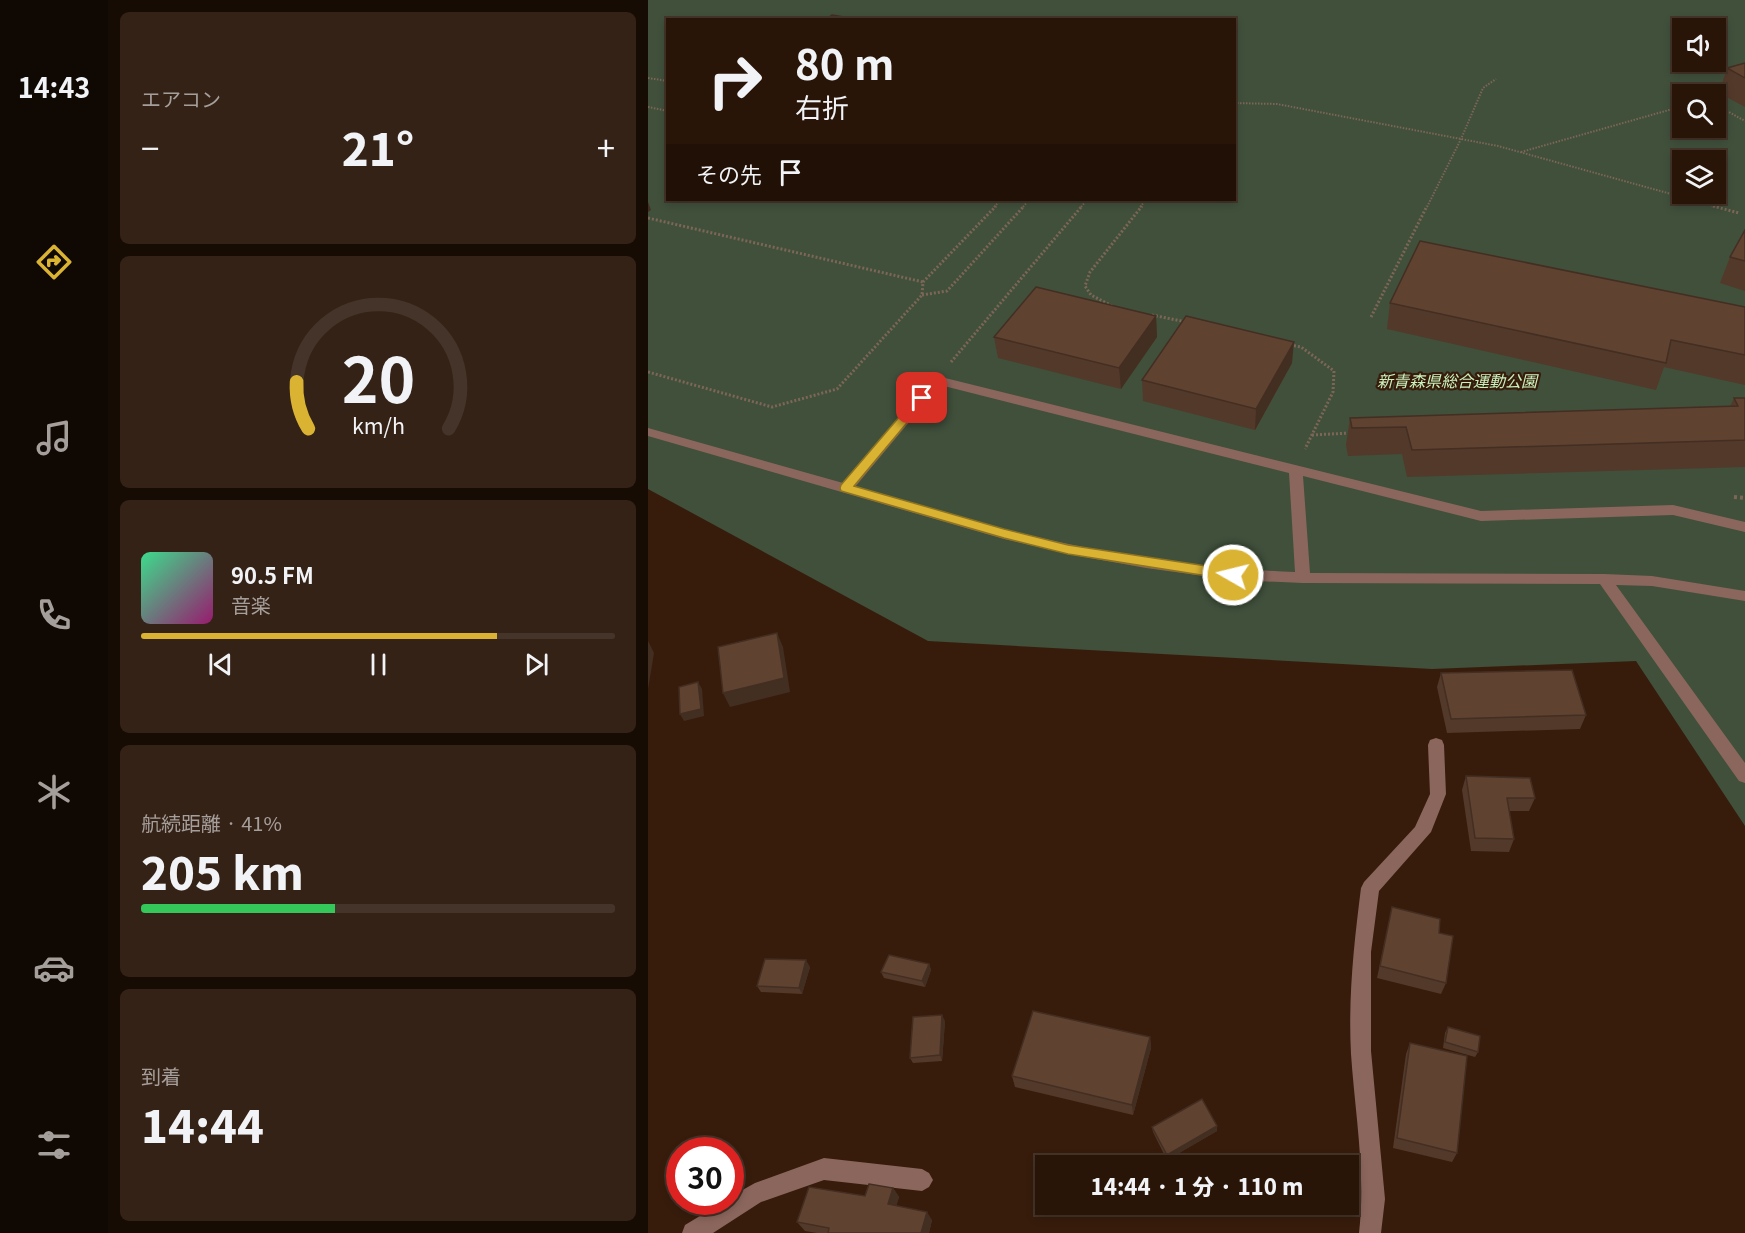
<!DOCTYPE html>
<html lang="ja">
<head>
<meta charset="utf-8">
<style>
	:root { --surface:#291508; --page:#352216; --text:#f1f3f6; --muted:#a59f9c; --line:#453429; --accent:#dab333 }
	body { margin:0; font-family:Georgia,"Noto Sans JP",serif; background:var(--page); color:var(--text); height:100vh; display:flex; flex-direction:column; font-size:22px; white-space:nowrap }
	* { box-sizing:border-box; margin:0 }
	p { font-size:20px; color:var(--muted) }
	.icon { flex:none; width:33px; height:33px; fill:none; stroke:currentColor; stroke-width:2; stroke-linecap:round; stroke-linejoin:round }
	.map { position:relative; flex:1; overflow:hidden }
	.panel { display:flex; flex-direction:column; gap:12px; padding:12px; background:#170c04; width:540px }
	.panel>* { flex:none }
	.hud { position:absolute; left:18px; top:18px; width:570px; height:183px; border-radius:0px; box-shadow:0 3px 9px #0003,0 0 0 2px var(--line); background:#291508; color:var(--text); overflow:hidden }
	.controls { position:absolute; left:1024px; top:18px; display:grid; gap:12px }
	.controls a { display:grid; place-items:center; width:54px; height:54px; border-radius:0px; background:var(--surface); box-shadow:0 3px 9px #0003,0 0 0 2px var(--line); font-size:30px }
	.speed { position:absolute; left:18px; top:1137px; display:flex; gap:12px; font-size:30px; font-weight:700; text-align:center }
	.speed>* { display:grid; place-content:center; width:78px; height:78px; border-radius:50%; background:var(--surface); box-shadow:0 3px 9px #0003,0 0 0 2px var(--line); line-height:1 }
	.speed .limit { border:9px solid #d22; background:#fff; color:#111 }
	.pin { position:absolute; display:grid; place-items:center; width:51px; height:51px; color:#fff; margin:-26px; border-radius:12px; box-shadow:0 3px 9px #0006 }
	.me { position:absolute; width:66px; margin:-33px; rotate:278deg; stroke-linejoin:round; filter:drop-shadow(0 0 4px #0008) }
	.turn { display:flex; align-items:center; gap:21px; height:126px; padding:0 30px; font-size:27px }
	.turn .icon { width:78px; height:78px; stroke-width:2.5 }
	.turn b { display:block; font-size:42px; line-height:51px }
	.then { display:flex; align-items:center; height:57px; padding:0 30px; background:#0003; gap:12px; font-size:22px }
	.big { font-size:45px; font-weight:800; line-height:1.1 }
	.panel .card { flex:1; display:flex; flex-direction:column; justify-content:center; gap:9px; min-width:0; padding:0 21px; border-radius:9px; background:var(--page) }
	.panel .dial { align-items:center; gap:0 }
	.dial svg { height:156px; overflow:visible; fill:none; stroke:var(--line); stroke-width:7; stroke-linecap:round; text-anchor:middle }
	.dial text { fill:var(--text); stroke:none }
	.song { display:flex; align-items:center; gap:18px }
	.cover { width:72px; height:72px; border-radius:9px; background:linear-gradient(135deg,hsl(150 70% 55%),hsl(320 70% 35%)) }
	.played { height:6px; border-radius:3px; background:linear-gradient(90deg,var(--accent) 75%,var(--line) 75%) }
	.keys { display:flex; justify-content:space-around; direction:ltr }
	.heat { display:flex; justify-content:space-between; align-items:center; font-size:33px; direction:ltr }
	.charge { height:9px; border-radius:4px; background:linear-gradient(90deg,#34c759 41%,var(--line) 0) }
	.trip { position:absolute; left:387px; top:1155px; width:324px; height:60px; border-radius:0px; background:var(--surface); box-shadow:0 3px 9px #0003,0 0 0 2px var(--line); font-weight:800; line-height:60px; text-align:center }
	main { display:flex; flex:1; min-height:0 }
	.menu { display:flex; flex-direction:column; width:108px; justify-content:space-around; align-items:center; background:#100803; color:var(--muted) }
	.menu .icon { width:42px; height:42px }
	.menu .current { color:var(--accent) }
	.menu b { font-size:27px; color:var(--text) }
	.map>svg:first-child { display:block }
	.green { fill:#40503b; fill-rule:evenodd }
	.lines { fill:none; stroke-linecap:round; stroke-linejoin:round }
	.path-far2 { stroke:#7d6657; stroke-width:2; stroke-dasharray:1.5 1.5; stroke-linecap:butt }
	.path-far1 { stroke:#7d6657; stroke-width:3; stroke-dasharray:2 2; stroke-linecap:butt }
	.path { stroke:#7d6657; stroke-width:4; stroke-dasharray:3 3; stroke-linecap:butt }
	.minor { fill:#8b665d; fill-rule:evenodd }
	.wall { fill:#53392a }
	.shaded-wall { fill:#432e22 }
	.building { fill:#604231; stroke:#432e22; stroke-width:1.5 }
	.route { fill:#dab333; stroke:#8e7421; stroke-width:1.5 }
	.labels { text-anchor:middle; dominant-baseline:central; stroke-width:4.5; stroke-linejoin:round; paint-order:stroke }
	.park-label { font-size:16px; font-style:italic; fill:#caf2bd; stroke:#371c0b }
</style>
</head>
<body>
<main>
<nav class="menu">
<b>14:43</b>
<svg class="icon current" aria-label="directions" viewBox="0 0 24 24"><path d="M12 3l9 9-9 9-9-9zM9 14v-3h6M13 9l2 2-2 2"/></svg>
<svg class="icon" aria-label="music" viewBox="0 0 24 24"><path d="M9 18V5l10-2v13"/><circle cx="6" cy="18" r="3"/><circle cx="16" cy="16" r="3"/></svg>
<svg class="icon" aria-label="phone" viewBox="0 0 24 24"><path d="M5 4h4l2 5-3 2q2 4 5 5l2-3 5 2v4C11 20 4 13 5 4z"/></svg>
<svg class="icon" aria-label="climate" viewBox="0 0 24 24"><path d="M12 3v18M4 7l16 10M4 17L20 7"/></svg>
<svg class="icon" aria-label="car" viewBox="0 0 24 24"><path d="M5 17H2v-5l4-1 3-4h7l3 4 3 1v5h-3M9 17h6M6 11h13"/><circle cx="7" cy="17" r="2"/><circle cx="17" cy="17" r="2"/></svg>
<svg class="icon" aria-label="filters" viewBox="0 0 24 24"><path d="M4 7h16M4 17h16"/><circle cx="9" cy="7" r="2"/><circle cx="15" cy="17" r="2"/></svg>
</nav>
<section class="panel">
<div class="card"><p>エアコン</p>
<div class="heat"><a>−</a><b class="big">21°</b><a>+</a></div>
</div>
<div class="card dial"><svg viewBox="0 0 100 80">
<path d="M14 69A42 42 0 1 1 86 69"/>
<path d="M14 69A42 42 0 0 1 8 45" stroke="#dab333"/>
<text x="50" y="56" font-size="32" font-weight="700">20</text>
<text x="50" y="72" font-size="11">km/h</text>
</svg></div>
<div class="card">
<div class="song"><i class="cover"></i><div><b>90.5 FM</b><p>音楽</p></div></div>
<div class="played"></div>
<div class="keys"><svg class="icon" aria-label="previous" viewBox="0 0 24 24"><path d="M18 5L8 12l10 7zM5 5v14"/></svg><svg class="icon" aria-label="pause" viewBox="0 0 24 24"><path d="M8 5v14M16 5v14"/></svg><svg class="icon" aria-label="next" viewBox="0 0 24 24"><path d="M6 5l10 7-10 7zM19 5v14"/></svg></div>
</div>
<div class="card"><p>航続距離 · 41%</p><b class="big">205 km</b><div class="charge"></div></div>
<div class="card"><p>到着</p><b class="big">14:44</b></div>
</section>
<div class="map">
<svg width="1097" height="1233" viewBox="0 0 1097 1233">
	<rect width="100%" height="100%" fill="#371c0b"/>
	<path class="green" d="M0 0H1097V826L988 661 784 669 280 641 0 489ZM20 20H586V200H20ZM1035 28H1068V62H1035ZM1035 94H1068V128H1035ZM1035 160H1068V194H1035Z"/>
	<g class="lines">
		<g class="path-far2">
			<polyline points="0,78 20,81"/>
			<polyline points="586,103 629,104 850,146 1070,207"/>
			<polyline points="1068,105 1097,121"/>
			<polyline points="0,107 20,111"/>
			<polyline points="873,152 1035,106"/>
			<polyline points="346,207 353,200"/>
			<polyline points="375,207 381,200"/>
			<polyline points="433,207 439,200"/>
			<polyline points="492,207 498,200"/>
			<polyline points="779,207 813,139 835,88 848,79"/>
		</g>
		<g class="path-far1">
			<polyline points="1065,206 1091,213"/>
			<polyline points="0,218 275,282"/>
			<polyline points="274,295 299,291 376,206"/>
			<polyline points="464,306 443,295 437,286 442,272 494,206"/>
			<polyline points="504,315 538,322"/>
			<polyline points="723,317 779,206"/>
			<polyline points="642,345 653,347 686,371 685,392 657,449"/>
			<polyline points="303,362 434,206"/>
			<polyline points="0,372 124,407 189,389 274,295 275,282 348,206"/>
			<polyline points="664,435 702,433"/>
		</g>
		<polyline class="path" points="1086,497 1097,498"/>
		<g class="minor">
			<path d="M289 376 833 511 1025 505 1097 522V532L1025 515 833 521 655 476 662 573 956 574 1004 576 1097 591V601L1004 586 968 585 1097 763V783L1091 781 952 584 655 583 585 580 498 568 420 554 356 539 0 436V428L195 483 285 377ZM292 385 641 473 647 572C549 568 451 554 356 529 306 516 256 501 207 487Z"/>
			<path d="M788 738 794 740 796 745 798 794 783 832 731 891 723 952V1051L737 1199 733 1233H711C718 1173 707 1113 703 1054 700 998 706 943 713 888L716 882 767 827 782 794 780 745 782 740Z"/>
			<polygon points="176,1158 274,1169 281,1173 285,1180 281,1187 274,1191 176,1180 113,1202 65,1233 34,1233 37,1225 75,1202 82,1202 82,1197 107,1183"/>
		</g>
	</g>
	<g class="wall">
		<polygon points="1097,63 1097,107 1071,93 1079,68"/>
		<polygon points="1097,230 1097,291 1072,283 1082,257"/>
		<polygon points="742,303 1097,307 1097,385 1016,367 1008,390 739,329"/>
		<polygon points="508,316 509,337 473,389 350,358 346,337"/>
		<polygon points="644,363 607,430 495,401 494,380"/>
		<polygon points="1086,398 1097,398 1097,467 759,477 754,454 700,456 698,445 702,418 1082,407"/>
		<polygon points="793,673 938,715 932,729 799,733 789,687"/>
		<polygon points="818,776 887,798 881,811 861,811 866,839 861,852 823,851 814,790"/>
		<polygon points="744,907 791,933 798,983 793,994 729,978"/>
		<polygon points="281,964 283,970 277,987 236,978 233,972"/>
		<polygon points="162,967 154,994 113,992 109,986"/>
		<polygon points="297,1021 294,1061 265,1063 262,1058"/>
		<polygon points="800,1027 830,1052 827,1057 795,1048 797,1033"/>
		<polygon points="502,1037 503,1048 485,1115 367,1087 364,1076"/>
		<polygon points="762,1043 809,1153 804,1162 745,1148 758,1054"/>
		<polygon points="504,1127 569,1131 519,1160 505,1132"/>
		<polygon points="245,1188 251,1197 248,1206 284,1220 281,1233 169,1233 157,1231 149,1222 217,1196"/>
	</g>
	<g class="shaded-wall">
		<polygon points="0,202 3,210 0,212"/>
		<polygon points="508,316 509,337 473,389 471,368"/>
		<polygon points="646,342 644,363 607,430 608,409"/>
		<polygon points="129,633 135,647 142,692 82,707 75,693"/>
		<polygon points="0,641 6,653 0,689"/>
		<polygon points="50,682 54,689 56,716 36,721 32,714"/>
		<polygon points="158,960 162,967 154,994 151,988"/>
		<polygon points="281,964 283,970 277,987 274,981"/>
		<polygon points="294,1015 297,1021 294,1061 292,1055"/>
		<polygon points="502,1037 503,1048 485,1115 484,1105"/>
		<polygon points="569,1126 569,1131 519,1160 519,1155"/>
		<polygon points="245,1188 251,1197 246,1213 240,1204"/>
		<polygon points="279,1212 284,1220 281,1233 273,1233"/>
	</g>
	<g class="building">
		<polygon points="184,15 196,17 193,20 180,18"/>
		<polygon points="1097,63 1097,78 1079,68"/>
		<polygon points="1097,230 1097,261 1082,257"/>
		<polygon points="772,241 1097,307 1097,355 1023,340 1018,363 742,303"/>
		<polygon points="388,287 508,316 471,368 346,337"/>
		<polygon points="538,316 646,342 608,409 494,380"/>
		<polygon points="1086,398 1097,398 1097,440 764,450 758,427 704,428 702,418 1090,406"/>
		<polygon points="129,633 136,678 75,693 70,647"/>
		<polygon points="924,670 938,715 803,719 793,673"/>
		<polygon points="50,682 53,709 32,714 31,687"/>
		<polygon points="818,776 882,778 887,798 859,798 866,839 827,838"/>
		<polygon points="744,907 792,919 791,933 805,936 798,983 732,966"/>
		<polygon points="241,955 281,964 274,981 233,972"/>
		<polygon points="117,959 158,960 151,988 109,986"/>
		<polygon points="385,1011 502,1037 484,1105 364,1076"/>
		<polygon points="294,1015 292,1055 262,1058 265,1017"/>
		<polygon points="800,1027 832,1036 830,1052 797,1042"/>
		<polygon points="762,1043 819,1056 809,1153 749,1138"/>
		<polygon points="554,1099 569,1126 519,1155 504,1127"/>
		<polygon points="221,1184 245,1188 240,1204 279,1212 273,1233 180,1233 181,1228 149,1222 161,1187 217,1196"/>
	</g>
	<polygon class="route" points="274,394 280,398 278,400 206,486 356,529 420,545 585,570 590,571 592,575 590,578 585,580 420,554 356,538 193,491 192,488 193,485 270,395"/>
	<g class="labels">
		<g class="park-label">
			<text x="809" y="380">新青森県総合運動公園</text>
		</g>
	</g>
</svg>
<div class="controls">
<a><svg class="icon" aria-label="sound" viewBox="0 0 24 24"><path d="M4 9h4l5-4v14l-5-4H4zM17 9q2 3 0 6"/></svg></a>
<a><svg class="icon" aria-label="search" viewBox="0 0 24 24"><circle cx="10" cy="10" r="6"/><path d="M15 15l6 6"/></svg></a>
<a><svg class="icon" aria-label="layers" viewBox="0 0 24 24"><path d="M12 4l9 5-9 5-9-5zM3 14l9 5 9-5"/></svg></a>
</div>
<div class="speed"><div class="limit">30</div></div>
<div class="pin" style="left:274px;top:398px;background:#d93025"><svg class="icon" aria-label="arrive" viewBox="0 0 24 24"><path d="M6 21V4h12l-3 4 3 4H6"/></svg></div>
<svg class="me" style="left:585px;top:575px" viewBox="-20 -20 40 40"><circle r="17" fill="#dab333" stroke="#fff" stroke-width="3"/><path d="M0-11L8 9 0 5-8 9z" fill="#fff"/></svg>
<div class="trip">14:44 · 1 分 · 110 m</div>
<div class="hud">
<div class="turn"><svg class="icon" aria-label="right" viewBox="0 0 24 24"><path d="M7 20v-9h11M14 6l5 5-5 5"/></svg><div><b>80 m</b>右折</div></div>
<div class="then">その先<svg class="icon" aria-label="arrive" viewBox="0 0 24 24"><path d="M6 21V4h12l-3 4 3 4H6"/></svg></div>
</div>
</div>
</main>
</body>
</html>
